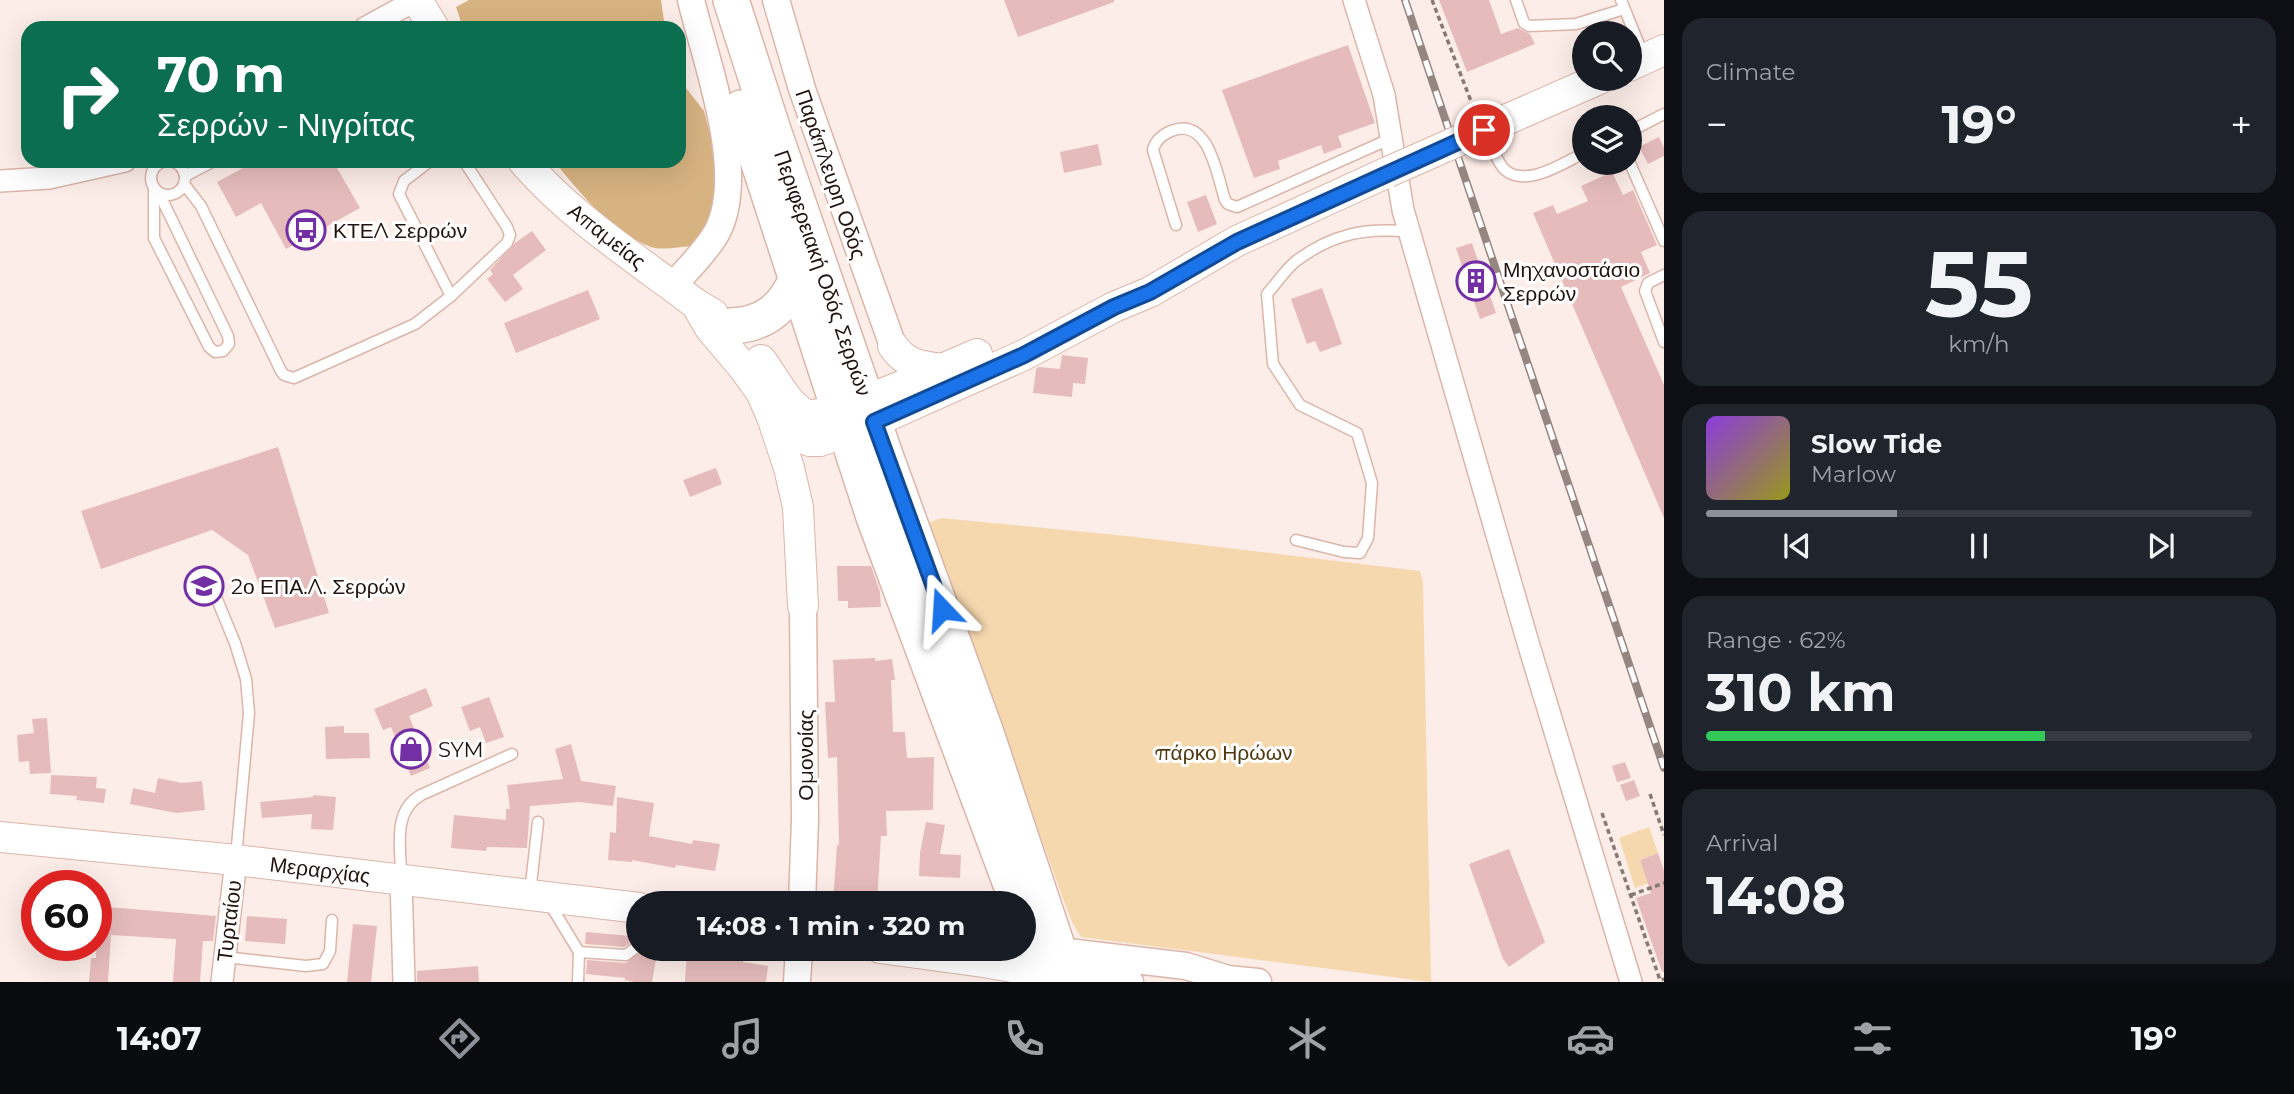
<!DOCTYPE html>
<html lang="en">
<head>
<meta charset="utf-8">
<style>
	:root { --surface:#171b24; --page:#20242c; --text:#f1f3f6; --muted:#9ea1a6; --line:#363941; --accent:#8c9099 }
	body { margin:0; font-family:Montserrat,sans-serif; background:var(--page); color:var(--text); height:100vh; display:flex; flex-direction:column; font-size:26px; white-space:nowrap }
	* { box-sizing:border-box; margin:0 }
	p { font-size:23px; color:var(--muted) }
	.icon { flex:none; width:38px; height:38px; fill:none; stroke:currentColor; stroke-width:2; stroke-linecap:round; stroke-linejoin:round }
	.map { position:relative; flex:1; overflow:hidden }
	.side { display:flex; flex-direction:column; gap:18px; padding:18px; background:#0d0f14; width:630px }
	.side>* { flex:none }
	.banner { position:absolute; left:21px; top:21px; width:665px; height:147px; border-radius:21px; box-shadow:0 7px 28px #0002; background:#0b6e4f; color:#fff; overflow:hidden }
	.controls { position:absolute; left:1572px; top:21px; display:grid; gap:14px }
	.controls a { display:grid; place-items:center; width:70px; height:70px; border-radius:50%; background:var(--surface); box-shadow:0 7px 28px #0002; font-size:35px }
	.speed { position:absolute; left:21px; top:870px; display:flex; gap:14px; font-size:35px; font-weight:700; text-align:center }
	.speed>* { display:grid; place-content:center; width:91px; height:91px; border-radius:50%; background:var(--surface); box-shadow:0 7px 28px #0002; line-height:1 }
	.speed .limit { border:10px solid #d22; background:#fff; color:#111 }
	.pin { position:absolute; display:grid; place-items:center; width:60px; height:60px; color:#fff; margin:-30px; border:4px solid #fff; border-radius:50%; box-shadow:0 2px 7px #0007 }
	.me { position:absolute; width:77px; margin:-38px; rotate:340deg; stroke-linejoin:round; filter:drop-shadow(0 0 5px #0008) }
	.turn { display:flex; align-items:center; gap:24px; height:147px; padding:0 21px; font-size:32px }
	.turn .icon { width:91px; height:91px; stroke-width:2.5 }
	.turn b { display:block; font-size:49px; line-height:60px }
	.big { font-size:52px; font-weight:700; line-height:1.1 }
	.side .card { flex:1; display:flex; flex-direction:column; justify-content:center; gap:10px; min-width:0; padding:0 24px; border-radius:21px; background:var(--page) }
	.side .dial { align-items:center; gap:0 }
	.dial b { font-size:91px; line-height:1 }
	.song { display:flex; align-items:center; gap:21px }
	.cover { width:84px; height:84px; border-radius:10px; background:linear-gradient(135deg,hsl(270 70% 55%),hsl(60 70% 35%)) }
	.played { height:7px; border-radius:4px; background:linear-gradient(90deg,var(--accent) 35%,var(--line) 35%) }
	.keys { display:flex; justify-content:space-around; direction:ltr }
	.heat { display:flex; justify-content:space-between; align-items:center; font-size:38px; direction:ltr }
	.charge { height:10px; border-radius:5px; background:linear-gradient(90deg,#34c759 62%,var(--line) 0) }
	.trip { position:absolute; left:626px; top:891px; width:410px; height:70px; border-radius:35px; background:var(--surface); box-shadow:0 7px 28px #0002; font-weight:700; line-height:70px; text-align:center }
	.tab-bar { display:flex; height:112px; justify-content:space-around; align-items:center; background:#090b0e; color:var(--muted) }
	.tab-bar .icon { width:49px; height:49px }
	.tab-bar .current { color:var(--accent) }
	.tab-bar b { font-size:32px; color:var(--text) }
	main { display:flex; flex:1; min-height:0 }
	.map>svg:first-child { display:block }
	.green { fill:#f6d8af }
	.forest { fill:#d7b381 }
	.building { fill:#e5bcbb }
	.lines { fill:none; stroke-linecap:round; stroke-linejoin:round }
	.service-casing { stroke:#dbb5a9; stroke-width:13 }
	.minor-casing { stroke:#dbb5a9; stroke-width:24 }
	.tertiary-casing { stroke:#dbb5a9; stroke-width:29 }
	.secondary-casing { stroke:#dbb5a9; stroke-width:32 }
	.primary-casing { stroke:#dbb5a9; stroke-width:38 }
	.path { stroke:#877974; stroke-width:3.5; stroke-dasharray:5 3.5; stroke-linecap:butt }
	.service { stroke:#fff; stroke-width:10 }
	.minor { stroke:#fff; stroke-width:21 }
	.tertiary { stroke:#fff; stroke-width:26 }
	.secondary { stroke:#fff; stroke-width:30 }
	.primary { stroke:#fff; stroke-width:35 }
	.rail-casing { stroke:#958682; stroke-width:8 }
	.rail { stroke:#fff; stroke-width:5; stroke-dasharray:16; stroke-linecap:butt }
	.secondary-bridge-casing { stroke:#dbb5a9; stroke-width:32; stroke-linecap:butt }
	.secondary-bridge { stroke:#fff; stroke-width:30 }
	.route-casing { stroke:#114b97; stroke-width:18 }
	.route { stroke:#1a73e8; stroke-width:12 }
	.labels { text-anchor:middle; dominant-baseline:central; stroke-width:6; stroke-linejoin:round; paint-order:stroke }
	.street-label { font-size:21px; fill:#211410; stroke:#fff }
	.poi-label { font-size:21px; fill:#211410; stroke:#fff; text-anchor:start }
	.park-label { font-size:21px; fill:#503810; stroke:#fff }
</style>
</head>
<body>
<main>
<div class="map">
<svg width="1664" height="982" viewBox="0 0 1664 982">
	<rect width="100%" height="100%" fill="#fdede8"/>
	<g class="green">
		<polygon points="941,518 1127,536 1420,571 1423,581 1431,982 1081,937 1072,922 1062,896 928,523"/>
		<polygon points="1649,827 1658,853 1640,860 1648,883 1635,888 1619,838"/>
	</g>
	<g class="forest">
		<polygon points="469,0 661,0 665,28 463,28 456,7"/>
		<path d="M679 76 682 83 704 111 723 184 715 222 695 246C682 246 663 251 651 247 611 232 580 193 554 161H679Z"/>
	</g>
	<g class="building">
		<polygon points="1004,0 1114,0 1114,2 1018,37"/>
		<polygon points="1439,0 1489,0 1501,34 1518,28 1530,34 1535,44 1467,72"/>
		<polygon points="1348,45 1375,123 1338,136 1342,147 1324,154 1321,145 1278,161 1280,169 1254,178 1222,90"/>
		<polygon points="1659,137 1664,148 1664,156 1648,164 1639,147"/>
		<polygon points="1098,144 1102,165 1064,173 1060,152"/>
		<polygon points="256,161 333,161 360,208 286,249 261,203 236,217 217,182"/>
		<polygon points="1612,172 1623,195 1633,190 1657,245 1641,252 1650,273 1621,287 1664,385 1664,518 1533,213 1553,205 1557,214 1588,201 1581,186"/>
		<polygon points="1206,195 1217,224 1198,232 1187,202"/>
		<polygon points="532,231 546,250 513,275 523,289 505,302 487,279 493,274 490,270 515,243"/>
		<polygon points="1472,243 1496,313 1480,319 1456,248"/>
		<polygon points="1322,288 1342,344 1320,352 1315,341 1307,344 1291,299"/>
		<polygon points="588,290 600,319 516,353 504,323"/>
		<polygon points="1062,355 1088,358 1085,384 1073,383 1072,397 1033,393 1036,369 1039,367 1060,369"/>
		<polygon points="278,447 329,613 275,628 248,555 212,530 101,569 81,511"/>
		<polygon points="716,468 722,484 690,497 683,480"/>
		<polygon points="837,566 871,566 880,592 881,607 848,608 848,601 838,601"/>
		<polygon points="875,658 875,661 892,659 895,680 891,680 893,732 905,732 907,758 934,757 933,810 886,811 887,836 881,836 877,903 833,903 837,845 839,845 837,757 828,758 825,702 835,702 833,660"/>
		<polygon points="426,688 433,706 409,716 430,768 411,776 391,727 383,730 374,709"/>
		<polygon points="489,697 504,737 486,743 480,727 470,731 461,707"/>
		<polygon points="47,718 51,773 30,774 29,761 19,762 17,735 34,733 32,719"/>
		<polygon points="344,726 344,733 369,733 370,758 326,759 325,727"/>
		<polygon points="571,744 581,781 616,786 613,806 579,802 530,806 527,848 487,847 486,851 451,848 454,815 506,820 506,809 510,809 507,785 563,779 555,749"/>
		<polygon points="1625,762 1631,778 1617,782 1612,766"/>
		<polygon points="51,775 97,777 96,788 106,789 104,803 76,800 77,796 50,794"/>
		<polygon points="158,778 182,783 202,781 205,810 176,813 130,804 133,788 155,793"/>
		<polygon points="1634,780 1640,796 1626,801 1620,785"/>
		<polygon points="313,795 336,797 333,830 311,829 312,814 262,818 260,802 313,797"/>
		<polygon points="617,797 654,803 649,836 692,844 693,840 720,844 715,871 676,865 675,868 632,860 632,862 608,860 610,832 616,833"/>
		<polygon points="926,822 945,825 940,854 961,855 960,878 919,876 920,853"/>
		<polygon points="1509,849 1545,942 1509,967 1503,959 1469,864"/>
		<polygon points="1658,853 1664,871 1664,972 1662,972 1636,898 1651,893 1640,860"/>
		<polygon points="96,906 216,916 213,941 203,941 200,982 173,982 176,939 111,935 108,982 89,982 91,958 96,958"/>
		<polygon points="247,916 287,919 285,944 245,941"/>
		<polygon points="353,924 377,926 371,982 347,982"/>
		<polygon points="586,932 630,936 637,938 624,947 585,944"/>
		<polygon points="646,948 658,948 652,982 634,982 625,980 625,978 586,974 587,960 626,963"/>
		<polygon points="687,951 744,955 743,962 768,966 766,982 685,982"/>
		<polygon points="478,966 479,982 417,982 417,971"/>
	</g>
	<g class="lines">
		<g class="service-casing">
			<g id="service">
				<polyline points="1516,0 1524,23 1529,26 1576,24 1624,9"/>
				<polyline points="1621,0 1640,47"/>
				<path d="M1484 130C1490 142 1496 161 1505 170 1527 188 1563 163 1584 153"/>
				<polyline points="1629,132 1664,114"/>
				<polyline points="378,161 388,161"/>
				<polyline points="430,161 404,181 399,194 451,296"/>
				<polyline points="1629,161 1664,241"/>
				<circle cx="168" cy="178" r="17"/>
				<polyline points="185,176 214,161"/>
				<polyline points="184,184 201,206 281,371 284,375 294,378 415,324 451,296 507,243 510,235 507,227 464,161"/>
				<polyline points="154,187 154,238 209,347 215,352 223,351 229,344 228,336 159,193"/>
				<path d="M1176 225 1153 150C1155 140 1162 135 1171 131 1209 116 1217 175 1225 200L1228 204 1237 207 1392 138"/>
				<polyline points="1664,275 1648,283 1645,291 1664,342"/>
				<path d="M1296 540 1344 552 1360 553 1368 538 1372 483 1357 433 1300 405 1273 364 1267 294C1276 284 1285 270 1296 261 1332 234 1366 227 1410 232"/>
				<polyline points="216,597 235,643 246,679 249,713 236,857"/>
				<path d="M401 876C401 848 392 811 421 795L512 754"/>
				<polyline points="530,893 538,822"/>
				<polyline points="548,901 579,952 626,955 639,945"/>
				<polyline points="225,957 306,966 323,964 330,951 332,920"/>
				<polyline points="578,982 579,952"/>
			</g>
		</g>
		<g class="minor-casing">
			<g id="minor">
				<polyline points="1354,0 1384,95 1403,210 1529,646 1631,982"/>
				<polyline points="365,28 416,0"/>
				<polyline points="0,181 49,178 125,161"/>
				<polyline points="401,880 404,982"/>
				<polyline points="222,982 236,860"/>
			</g>
		</g>
		<g class="tertiary-casing">
			<g id="tertiary">
				<polyline points="776,0 802,89 893,346"/>
				<path d="M673 286C687 269 706 252 717 232 748 173 706 62 691 0"/>
				<polyline points="802,903 805,820 803,606"/>
				<polyline points="1059,951 1186,966 1228,979 1258,982"/>
				<polyline points="1067,976 1130,982"/>
				<polyline points="797,982 799,948"/>
			</g>
		</g>
		<g class="secondary-casing">
			<g id="secondary">
				<polyline points="417,0 434,28"/>
				<polyline points="1629,66 1664,50"/>
				<polyline points="1508,119 1599,79"/>
				<path d="M523 161C572 218 637 259 696 304L713 314"/>
				<polyline points="696,304 710,328 743,367 761,392 772,417 793,435 810,441 820,441 874,422 1024,355 1114,307 1150,292 1237,241 1388,172"/>
				<path d="M893 346C906 365 920 366 943 369"/>
				<path d="M761 360C774 377 786 404 805 414 823 423 953 364 977 354"/>
				<polyline points="772,417 789,468 798,507 803,606"/>
				<polyline points="0,837 236,860 639,908"/>
				<polyline points="1024,945 1059,951"/>
				<polyline points="880,948 983,962 1067,976"/>
			</g>
		</g>
		<g class="primary-casing">
			<g id="primary">
				<polyline points="731,0 773,130 885,455 986,733 1069,982"/>
				<polyline points="741,108 874,517 1018,903"/>
				<path d="M730 326C764 325 784 309 797 278"/>
			</g>
		</g>
		<g class="path">
			<polyline points="1432,0 1474,109"/>
			<polyline points="1650,794 1664,835"/>
			<polyline points="1602,813 1660,980 1664,979"/>
			<polyline points="1631,895 1664,883"/>
		</g>
		<use href="#service" class="service"/>
		<use href="#minor" class="minor"/>
		<use href="#tertiary" class="tertiary"/>
		<use href="#secondary" class="secondary"/>
		<use href="#primary" class="primary"/>
		<g class="rail-casing">
			<polyline id="rail" points="1405,0 1664,768"/>
		</g>
		<use href="#rail" class="rail"/>
		<g class="secondary-bridge-casing">
			<polyline id="secondary-bridge" points="1388,172 1508,119"/>
		</g>
		<use href="#secondary-bridge" class="secondary-bridge"/>
	</g>
	<g class="lines">
		<g class="route-casing">
			<polyline id="route" points="942,609 874,422 1024,355 1114,307 1150,292 1237,242 1484,130"/>
		</g>
		<use href="#route" class="route"/>
	</g>
	<defs>
		<g id="bus-ring" transform="scale(2.0125)"><circle r="9.5" fill="#fff" stroke="#7230a4" stroke-width="1.5"/><path d="M-5-6H5V4H4V6H2V4H-2V6H-4V4H-5ZM-3.5-4V0h7V-4ZM-3.5 1.2v1.5H-2V1.2ZM2 1.2v1.5H3.5V1.2Z" fill="#7230a4"/></g>
		<g id="building-ring" transform="scale(2.0125)"><circle r="9.5" fill="#fff" stroke="#7230a4" stroke-width="1.5"/><path d="M-4-6H4V6H1V3H-1V6H-4ZM-2.5-4.3h1.7v1.8h-1.7ZM.8-4.3h1.7v1.8H.8ZM-2.5-1h1.7V.8h-1.7ZM.8-1h1.7V.8H.8Z" fill="#7230a4"/></g>
		<g id="school-ring" transform="scale(2.0125)"><circle r="9.5" fill="#fff" stroke="#7230a4" stroke-width="1.5"/><path d="M0-5L7-2L0 1L-7-2ZM-4 1L0 2.5L4 1V4Q0 6-4 4Z" fill="#7230a4"/></g>
		<g id="shop-ring" transform="scale(2.0125)"><circle r="9.5" fill="#fff" stroke="#7230a4" stroke-width="1.5"/><path d="M-5-2.5h2.3a2.7 3.5 0 0 1 5.4 0H5L5.5 6h-11ZM-1.5-2.5h3a1.5 2.3 0 0 0-3 0Z" fill="#7230a4"/></g>
	</defs>
	<g fill-rule="evenodd">
		<use href="#bus-ring" x="306" y="230"/>
		<use href="#building-ring" x="1476" y="281"/>
		<use href="#school-ring" x="204" y="586"/>
		<use href="#shop-ring" x="411" y="749"/>
	</g>
	<g class="labels">
		<g class="street-label">
			<text transform="translate(831 174) rotate(71)">Παράπλευρη Οδός</text>
			<text transform="translate(607 236) rotate(38)">Απαμείας</text>
			<text transform="translate(823 273) rotate(71)">Περιφερειακή Οδός Σερρών</text>
			<text transform="translate(805 755) rotate(-90)">Ομονοίας</text>
			<text transform="translate(320 870) rotate(7)">Μεραρχίας</text>
			<text transform="translate(229 921) rotate(-83)">Τυρταίου</text>
		</g>
		<g class="poi-label">
			<text x="333" y="230">ΚΤΕΛ Σερρών</text>
			<text x="1503" y="269">Μηχανοστάσιο<tspan x="1503" dy="24">Σερρών</tspan></text>
			<text x="231" y="586">2ο ΕΠΑ.Λ. Σερρών</text>
			<text x="438" y="749">SYM</text>
		</g>
		<g class="park-label">
			<text x="1224" y="752">πάρκο Ηρώων</text>
		</g>
	</g>
</svg>
<div class="controls">
<a><svg class="icon" aria-label="search" viewBox="0 0 24 24"><circle cx="10" cy="10" r="6"/><path d="M15 15l6 6"/></svg></a>
<a><svg class="icon" aria-label="layers" viewBox="0 0 24 24"><path d="M12 4l9 5-9 5-9-5zM3 14l9 5 9-5"/></svg></a>
</div>
<div class="speed"><div class="limit">60</div></div>
<div class="pin" style="left:1484px;top:130px;background:#d93025"><svg class="icon" aria-label="arrive" viewBox="0 0 24 24"><path d="M6 21V4h12l-3 4 3 4H6"/></svg></div>
<svg class="me" style="left:942px;top:609px" viewBox="-20 -20 40 40"><path d="M0-17L14 15 0 8-14 15z" fill="#1a73e8" stroke="#fff" stroke-width="4"/></svg>
<div class="trip">14:08 · 1 min · 320 m</div>
<div class="banner">
<div class="turn"><svg class="icon" aria-label="right" viewBox="0 0 24 24"><path d="M7 20v-9h11M14 6l5 5-5 5"/></svg><div><b>70 m</b>Σερρών - Νιγρίτας</div></div>
</div>
</div>
<section class="side">
<div class="card"><p>Climate</p>
<div class="heat"><a>−</a><b class="big">19°</b><a>+</a></div>
</div>
<div class="card dial"><b>55</b><p>km/h</p></div>
<div class="card">
<div class="song"><i class="cover"></i><div><b>Slow Tide</b><p>Marlow</p></div></div>
<div class="played"></div>
<div class="keys"><svg class="icon" aria-label="previous" viewBox="0 0 24 24"><path d="M18 5L8 12l10 7zM5 5v14"/></svg><svg class="icon" aria-label="pause" viewBox="0 0 24 24"><path d="M8 5v14M16 5v14"/></svg><svg class="icon" aria-label="next" viewBox="0 0 24 24"><path d="M6 5l10 7-10 7zM19 5v14"/></svg></div>
</div>
<div class="card"><p>Range · 62%</p><b class="big">310 km</b><div class="charge"></div></div>
<div class="card"><p>Arrival</p><b class="big">14:08</b></div>
</section>
</main>
<nav class="tab-bar">
<b>14:07</b>
<svg class="icon current" aria-label="directions" viewBox="0 0 24 24"><path d="M12 3l9 9-9 9-9-9zM9 14v-3h6M13 9l2 2-2 2"/></svg>
<svg class="icon" aria-label="music" viewBox="0 0 24 24"><path d="M9 18V5l10-2v13"/><circle cx="6" cy="18" r="3"/><circle cx="16" cy="16" r="3"/></svg>
<svg class="icon" aria-label="phone" viewBox="0 0 24 24"><path d="M5 4h4l2 5-3 2q2 4 5 5l2-3 5 2v4C11 20 4 13 5 4z"/></svg>
<svg class="icon" aria-label="climate" viewBox="0 0 24 24"><path d="M12 3v18M4 7l16 10M4 17L20 7"/></svg>
<svg class="icon" aria-label="car" viewBox="0 0 24 24"><path d="M5 17H2v-5l4-1 3-4h7l3 4 3 1v5h-3M9 17h6M6 11h13"/><circle cx="7" cy="17" r="2"/><circle cx="17" cy="17" r="2"/></svg>
<svg class="icon" aria-label="filters" viewBox="0 0 24 24"><path d="M4 7h16M4 17h16"/><circle cx="9" cy="7" r="2"/><circle cx="15" cy="17" r="2"/></svg>
<b>19°</b>
</nav>
</body>
</html>
